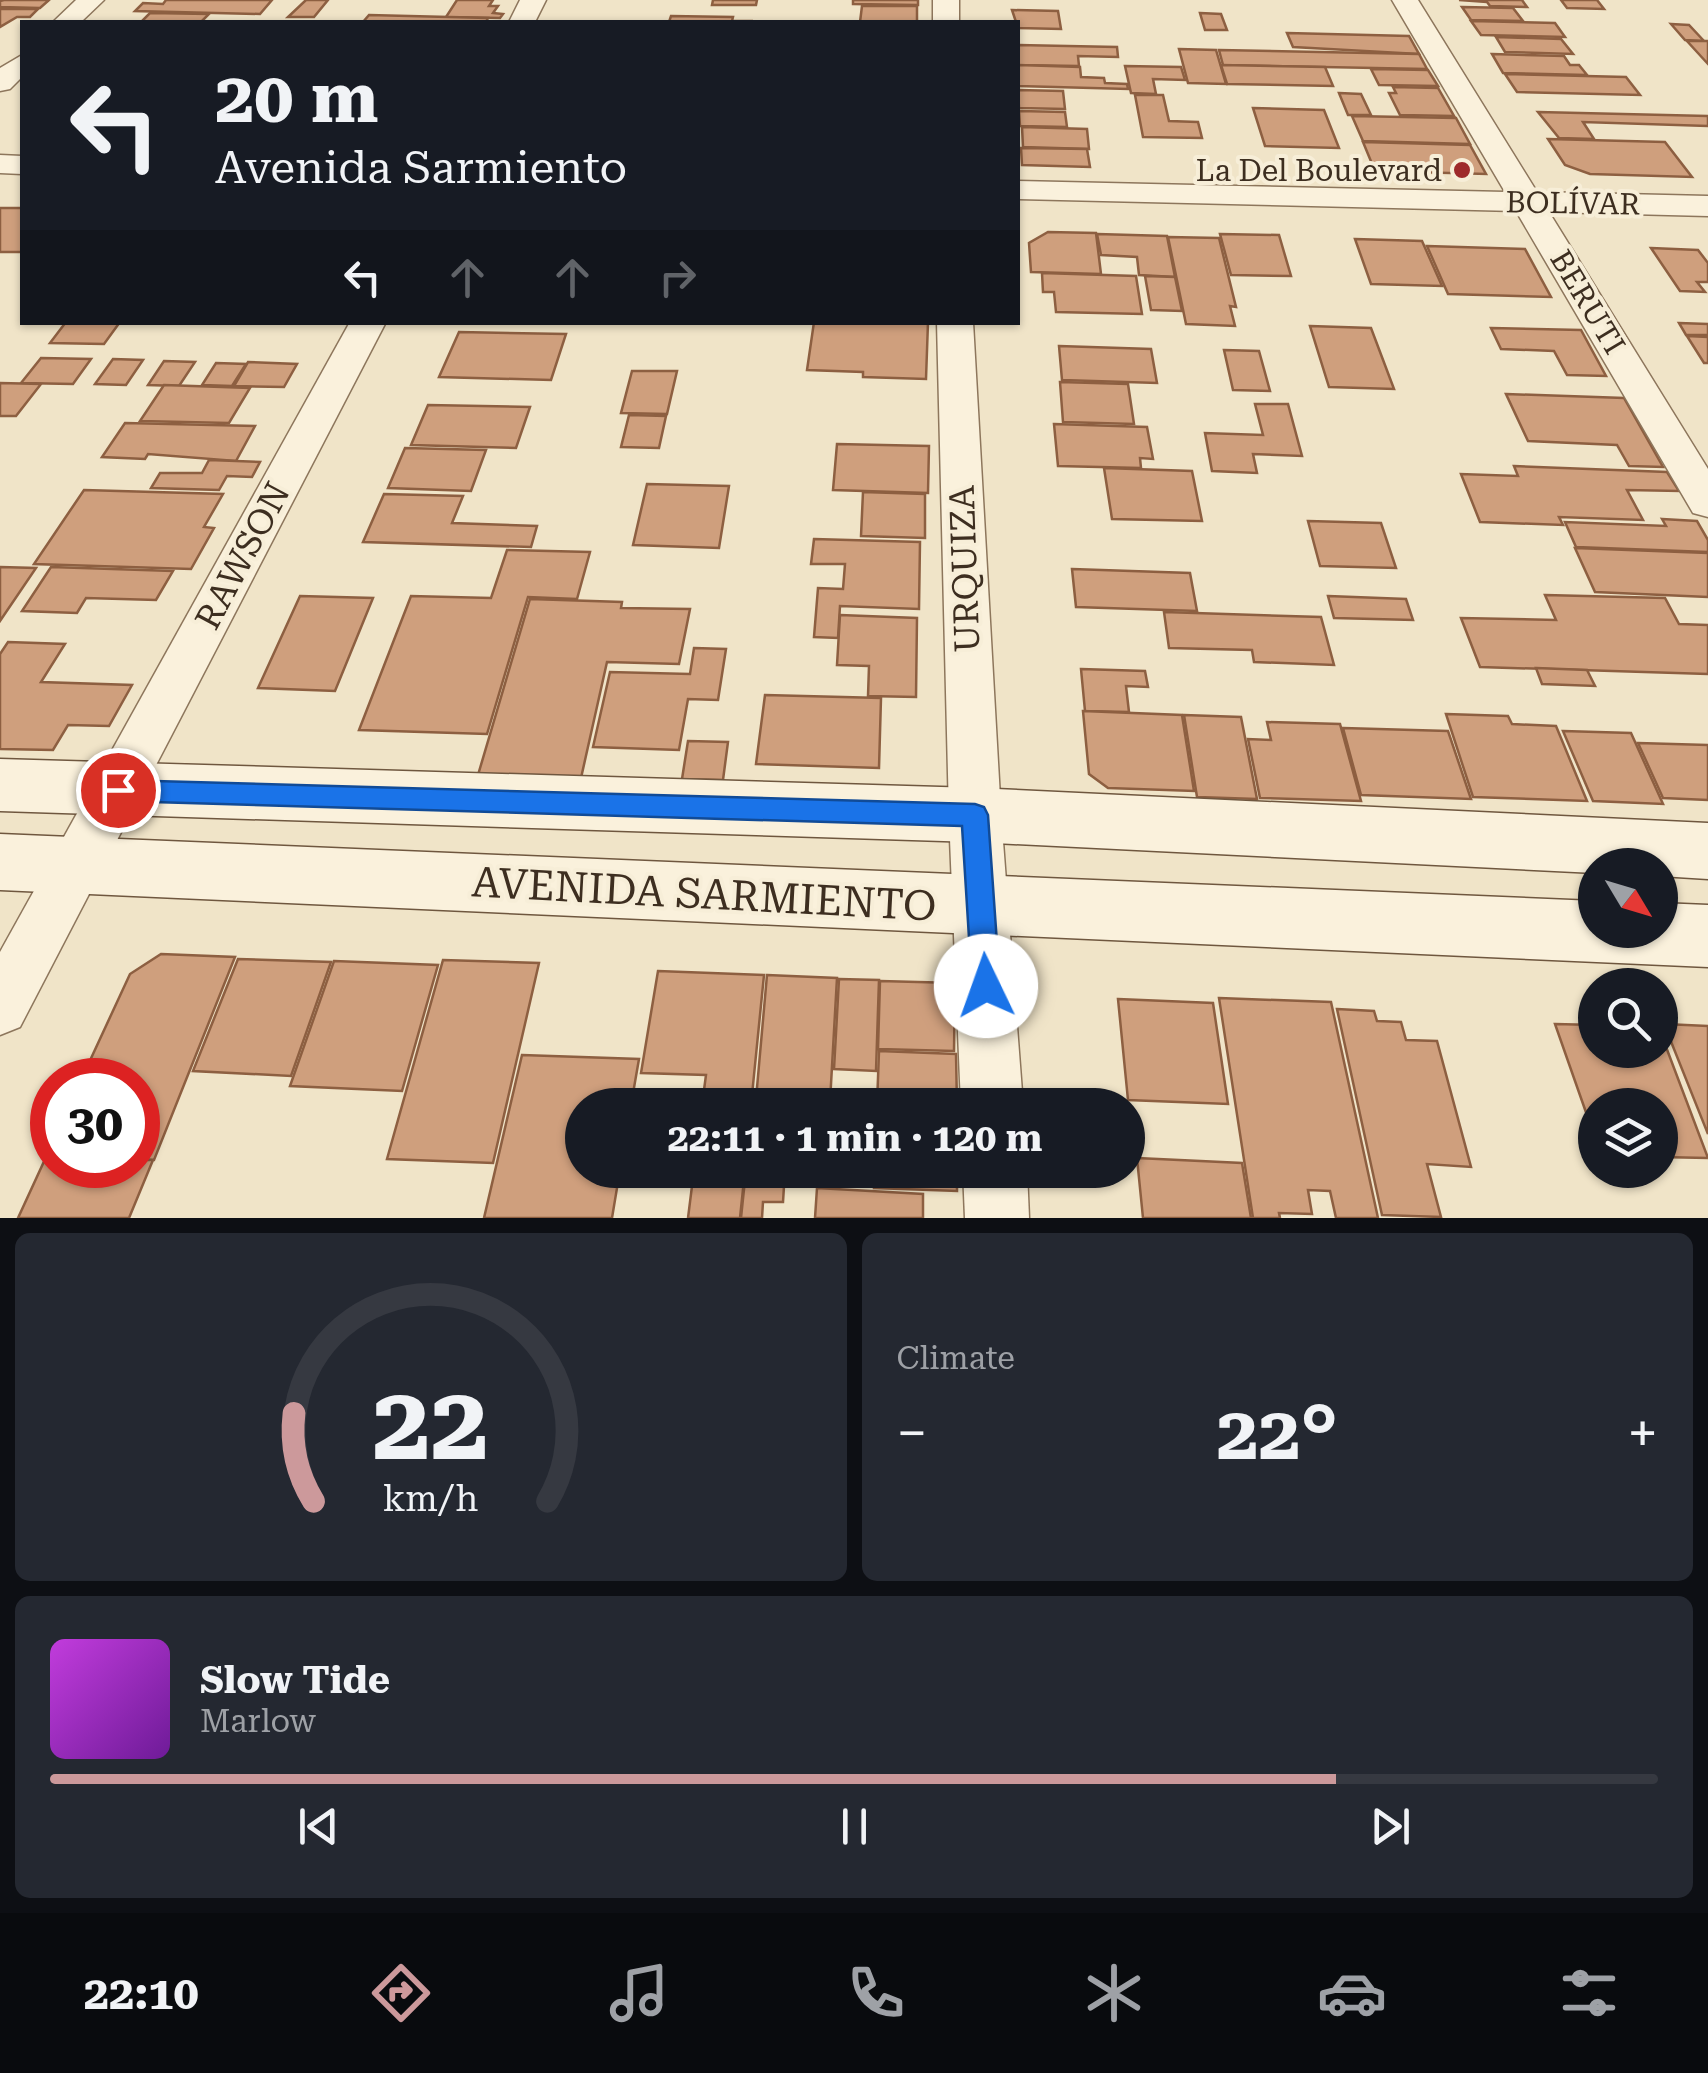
<!DOCTYPE html>
<html lang="en">
<head>
<meta charset="utf-8">
<style>
	:root { --surface:#171b24; --page:#242831; --text:#f1f3f6; --muted:#9ea1a6; --line:#363941; --accent:#cc999b }
	body { margin:0; font-family:"Roboto Serif",serif; background:var(--page); color:var(--text); height:100vh; display:flex; flex-direction:column; font-size:38px; white-space:nowrap }
	* { box-sizing:border-box; margin:0 }
	p { font-size:32px; color:var(--muted) }
	.icon { flex:none; width:55px; height:55px; fill:none; stroke:currentColor; stroke-width:2; stroke-linecap:round; stroke-linejoin:round }
	.map { position:relative; height:1218px; overflow:hidden }
	.side { display:flex; flex-direction:column; gap:15px; padding:15px; background:#0d0f14; flex:1 }
	.side>* { flex:none }
	.banner { position:absolute; left:20px; top:20px; width:1000px; height:305px; border-radius:0px; box-shadow:0 2px 8px #0004; background:#171b24; color:var(--text); overflow:hidden }
	.needle { width:65px; rotate:128deg }
	.buttons { position:absolute; left:1578px; top:848px; display:grid; gap:20px }
	.buttons a { display:grid; place-items:center; width:100px; height:100px; border-radius:50%; background:var(--surface); box-shadow:0 2px 8px #0004; font-size:50px }
	.speed { position:absolute; left:30px; top:1058px; display:flex; gap:20px; font-size:50px; font-weight:700; text-align:center }
	.speed>* { display:grid; place-content:center; width:130px; height:130px; border-radius:50%; background:var(--surface); box-shadow:0 2px 8px #0004; line-height:1 }
	.speed .limit { border:15px solid #d22; background:#fff; color:#111 }
	.pin { position:absolute; display:grid; place-items:center; width:85px; height:85px; color:#fff; margin:-42px; border:5px solid #fff; border-radius:50%; box-shadow:0 2px 10px #0007 }
	.me { position:absolute; width:110px; margin:-55px; rotate:357deg; stroke-linejoin:round; filter:drop-shadow(0 0 8px #0008) }
	.turn { display:flex; align-items:center; gap:35px; height:210px; padding:0 30px; font-size:45px }
	.turn .icon { width:130px; height:130px; stroke-width:2.5 }
	.turn b { display:block; font-size:70px; line-height:85px }
	.lanes { display:flex; align-items:center; height:95px; padding:0 30px; background:#0003; justify-content:center; gap:50px; direction:ltr }
	.lanes .off { opacity:.35 }
	.big { font-size:75px; font-weight:700; line-height:1.1 }
	.side .widget { flex:1; display:flex; flex-direction:column; justify-content:center; gap:15px; min-width:0; padding:0 35px; border-radius:15px; background:var(--page) }
	.side .dial { align-items:center; gap:0 }
	.dial svg { height:260px; overflow:visible; fill:none; stroke:var(--line); stroke-width:7; stroke-linecap:round; text-anchor:middle }
	.dial text { fill:var(--text); stroke:none }
	.song { display:flex; align-items:center; gap:30px }
	.cover { width:120px; height:120px; border-radius:15px; background:linear-gradient(135deg,hsl(290 70% 55%),hsl(280 70% 35%)) }
	.played { height:10px; border-radius:5px; background:linear-gradient(90deg,var(--accent) 80%,var(--line) 80%) }
	.keys { display:flex; justify-content:space-around; direction:ltr }
	.heat { display:flex; justify-content:space-between; align-items:center; font-size:55px; direction:ltr }
	.side .tiles { flex:1; display:grid; gap:15px; grid-template-columns:1fr 1fr }
	.widget:last-child { grid-column:span 2 }
	.trip { position:absolute; left:565px; top:1088px; width:580px; height:100px; border-radius:50px; background:var(--surface); box-shadow:0 2px 8px #0004; font-weight:700; line-height:100px; text-align:center }
	.tab-bar { display:flex; height:160px; justify-content:space-around; align-items:center; background:#090b0e; color:var(--muted) }
	.tab-bar .icon { width:70px; height:70px }
	.tab-bar .on { color:var(--accent) }
	.tab-bar b { font-size:45px; color:var(--text) }
	.map>svg:first-child { display:block }
	.building { fill:#cf9f7d; stroke:#8d5f41; stroke-width:2.5 }
	.lines { fill:none; stroke-linecap:round; stroke-linejoin:round }
	.street-casing { stroke:#8d765c; stroke-width:3 }
	.secondary-casing { stroke:#6f573f; stroke-width:3 }
	.street { fill:#faf1dc; fill-rule:evenodd }
	.secondary { fill:#faf1dc; fill-rule:evenodd }
	.route { fill:#1a73e8; stroke:#114b97; stroke-width:2.5 }
	.poi-dot { fill:#9e2a2b; stroke:#f7eed8; stroke-width:4 }
	.labels { text-anchor:middle; dominant-baseline:central; stroke-width:8; stroke-linejoin:round; paint-order:stroke }
	.far-poi-label { font-size:30px; fill:#3d2e20; stroke:#f7eed8; text-anchor:end }
	.far-street-label { font-size:30px; fill:#3d2e20; stroke:#f7eed8 }
	.street-label { font-size:35px; fill:#3d2e20; stroke:#f7eed8 }
	.near-street-label { font-size:42px; fill:#3d2e20; stroke:#f7eed8 }
</style>
</head>
<body>
<div class="map">
<svg width="1708" height="1218" viewBox="0 0 1708 1218">
	<rect width="100%" height="100%" fill="#f0e4c8"/>
	<g class="building">
		<polygon points="49,0 40,8 0,7 0,1 4,0"/>
		<polygon points="166,0 272,0 260,14 135,11 143,3 163,4"/>
		<polygon points="306,0 328,0 314,17 288,17"/>
		<polygon points="457,0 493,0 489,6 498,6 493,13 503,14 500,18 446,17"/>
		<polygon points="713,0 757,0 756,5 712,5"/>
		<polygon points="853,0 918,0 918,5 853,4"/>
		<polygon points="1459,0 1522,0 1527,7 1490,6 1487,2"/>
		<polygon points="1561,0 1597,0 1604,9 1567,8"/>
		<polygon points="862,6 917,6 917,22 860,22"/>
		<polygon points="1462,7 1513,8 1523,21 1471,20"/>
		<polygon points="0,9 38,9 30,17 17,17 0,27"/>
		<polygon points="1012,10 1058,11 1061,29 1018,28"/>
		<polygon points="150,13 209,14 201,22 141,22"/>
		<polygon points="1200,13 1221,14 1227,30 1205,30"/>
		<polygon points="369,15 488,18 486,22 363,22"/>
		<polygon points="671,16 733,17 732,21 753,21 669,22"/>
		<polygon points="1471,21 1555,23 1565,37 1481,35"/>
		<polygon points="1671,24 1689,25 1704,41 1685,40"/>
		<polygon points="1287,33 1409,36 1419,54 1293,47"/>
		<polygon points="1496,37 1561,39 1573,54 1505,52"/>
		<polygon points="1687,41 1708,41 1708,64"/>
		<polygon points="1018,45 1117,47 1118,57 1078,56 1079,66 1018,65"/>
		<polygon points="1179,49 1216,50 1226,84 1188,83"/>
		<polygon points="1219,50 1419,54 1427,69 1223,65"/>
		<polygon points="1492,54 1564,56 1570,65 1579,65 1587,75 1503,73"/>
		<polygon points="1018,65 1080,67 1081,77 1104,78 1105,83 1127,84 1128,89 1018,86"/>
		<polygon points="1221,65 1325,67 1333,86 1227,84"/>
		<polygon points="1125,66 1181,67 1185,80 1153,79 1156,94 1131,93"/>
		<polygon points="1371,69 1428,70 1438,86 1379,85"/>
		<polygon points="1505,74 1626,77 1640,95 1517,92"/>
		<polygon points="1393,87 1438,88 1454,116 1400,115 1389,93 1396,93"/>
		<polygon points="1018,90 1063,91 1065,109 1019,108"/>
		<polygon points="1339,93 1361,94 1371,115 1348,115"/>
		<polygon points="1135,95 1163,95 1169,121 1198,122 1202,138 1143,137"/>
		<polygon points="1253,108 1324,110 1339,148 1265,146"/>
		<polygon points="1019,111 1065,112 1067,127 1020,126"/>
		<polygon points="1538,112 1708,116 1708,126 1583,122 1594,139 1559,138"/>
		<polygon points="1352,116 1456,118 1470,144 1363,141"/>
		<polygon points="1022,127 1087,129 1089,149 1023,147"/>
		<polygon points="1548,139 1665,142 1692,177 1590,174 1565,165"/>
		<polygon points="1363,142 1470,145 1486,174 1375,171"/>
		<polygon points="1021,148 1087,149 1090,167 1022,165"/>
		<rect x="0" y="208" width="22" height="44"/>
		<polygon points="1048,232 1096,233 1101,274 1031,272 1029,243"/>
		<polygon points="1097,234 1167,236 1175,277 1139,275 1137,257 1101,255"/>
		<polygon points="1220,234 1279,235 1291,276 1231,275"/>
		<polygon points="1168,237 1219,238 1236,307 1230,306 1235,326 1186,324"/>
		<polygon points="1355,239 1422,241 1442,286 1371,284"/>
		<polygon points="1427,246 1525,249 1551,297 1448,294"/>
		<polygon points="1651,248 1698,250 1708,263 1708,282 1697,282 1705,292 1680,291"/>
		<polygon points="1042,273 1136,276 1142,314 1056,312 1054,292 1043,292"/>
		<polygon points="1145,276 1175,277 1182,311 1151,310"/>
		<polygon points="66,322 120,322 104,344 50,343"/>
		<polygon points="814,322 928,322 926,379 863,377 863,372 807,370"/>
		<polygon points="1679,323 1708,324 1708,335 1686,335"/>
		<polygon points="1310,326 1371,328 1394,389 1329,387"/>
		<polygon points="1491,328 1581,330 1606,376 1567,375 1554,351 1501,349"/>
		<polygon points="459,332 566,334 551,380 439,377"/>
		<polygon points="1687,336 1708,337 1708,363 1704,363"/>
		<polygon points="1059,346 1151,349 1157,383 1062,380"/>
		<polygon points="1224,350 1259,351 1270,391 1233,390"/>
		<polygon points="41,358 91,359 73,384 21,383"/>
		<polygon points="113,359 143,360 126,385 95,384"/>
		<polygon points="164,361 195,362 179,386 148,385"/>
		<polygon points="248,362 297,364 284,387 234,386"/>
		<polygon points="216,363 246,364 232,386 202,385"/>
		<polygon points="632,371 677,371 667,414 621,413"/>
		<polygon points="1060,382 1128,384 1134,424 1063,422"/>
		<polygon points="0,383 41,384 16,416 0,416"/>
		<polygon points="164,385 250,388 229,423 140,421"/>
		<polygon points="1506,394 1624,398 1663,467 1629,466 1617,445 1528,441"/>
		<polygon points="1255,404 1288,404 1302,456 1253,454 1257,473 1212,471 1205,433 1263,435"/>
		<polygon points="428,405 530,407 516,448 411,445"/>
		<polygon points="629,415 666,416 659,448 621,447"/>
		<polygon points="125,423 255,426 236,461 148,454 145,459 102,457"/>
		<polygon points="1054,424 1147,427 1153,459 1140,458 1141,468 1058,466"/>
		<polygon points="837,444 929,446 928,493 833,490"/>
		<polygon points="405,448 486,450 471,491 388,488"/>
		<polygon points="209,460 260,462 252,477 227,476 219,490 151,488 160,473 202,473"/>
		<polygon points="1514,466 1667,472 1679,491 1627,490 1643,520 1559,517 1563,525 1480,522 1461,474 1518,476"/>
		<polygon points="1104,468 1192,471 1202,521 1112,519"/>
		<polygon points="647,484 729,486 719,548 633,545"/>
		<polygon points="84,490 223,494 204,527 214,528 191,569 34,564"/>
		<polygon points="863,492 925,494 925,538 861,536"/>
		<polygon points="384,494 463,496 452,523 537,526 531,547 363,542"/>
		<polygon points="1662,519 1697,521 1708,540 1708,552 1576,547 1565,522 1666,526"/>
		<polygon points="1308,521 1381,523 1396,568 1320,566"/>
		<polygon points="814,539 920,542 919,609 840,606 838,638 814,637 818,588 843,589 845,564 811,564"/>
		<polygon points="1575,548 1708,553 1708,597 1595,592"/>
		<polygon points="507,550 590,552 577,599 528,597 487,734 359,730 411,596 491,598"/>
		<polygon points="0,567 36,568 0,621"/>
		<polygon points="51,567 173,571 156,600 86,598 77,613 22,611"/>
		<polygon points="1072,569 1190,573 1197,611 1076,607"/>
		<polygon points="1545,595 1665,598 1679,624 1708,625 1708,674 1480,667 1461,618 1556,620"/>
		<polygon points="300,596 373,598 335,691 258,688"/>
		<polygon points="1328,596 1406,599 1413,620 1334,618"/>
		<polygon points="530,599 622,602 621,608 690,609 679,664 607,662 581,778 478,775"/>
		<polygon points="1164,612 1321,617 1334,665 1254,662 1252,650 1169,648"/>
		<polygon points="840,615 917,618 916,697 868,696 869,666 837,665"/>
		<polygon points="8,642 65,644 41,682 132,685 109,726 68,725 53,750 0,749 0,654"/>
		<polygon points="694,648 726,649 718,700 688,699 679,750 593,747 610,672 690,674"/>
		<polygon points="1536,668 1587,670 1595,686 1542,684"/>
		<polygon points="1081,669 1145,671 1148,687 1126,686 1129,712 1085,711"/>
		<polygon points="765,695 881,698 879,768 756,764"/>
		<polygon points="1083,711 1182,715 1194,791 1108,788 1089,774"/>
		<polygon points="1446,714 1508,716 1512,724 1556,726 1587,801 1473,797"/>
		<polygon points="1184,715 1241,717 1257,799 1197,797"/>
		<polygon points="1267,722 1340,724 1361,801 1260,798 1248,739 1271,740"/>
		<polygon points="1343,728 1448,731 1471,799 1361,795"/>
		<polygon points="1563,731 1631,733 1663,804 1593,801"/>
		<polygon points="688,741 728,742 723,780 682,779"/>
		<polygon points="1638,743 1708,745 1708,800 1663,798"/>
		<polygon points="161,954 235,957 154,1160 138,1159 138,1080 81,1080 130,974"/>
		<polygon points="238,959 331,962 291,1076 193,1071"/>
		<polygon points="443,960 539,963 493,1163 387,1159"/>
		<polygon points="334,961 438,965 402,1091 290,1086"/>
		<polygon points="658,971 764,975 751,1105 702,1105 706,1075 641,1073"/>
		<polygon points="767,975 837,978 830,1102 756,1099"/>
		<polygon points="839,979 879,980 876,1071 834,1069"/>
		<polygon points="880,981 955,983 954,1051 878,1049"/>
		<polygon points="1219,998 1331,1002 1378,1218 1336,1218 1330,1191 1308,1190 1312,1214 1279,1213 1280,1218 1253,1218"/>
		<polygon points="1118,999 1213,1003 1228,1104 1128,1100"/>
		<polygon points="1337,1009 1374,1011 1377,1021 1401,1022 1406,1040 1437,1041 1471,1167 1427,1164 1441,1217 1382,1215"/>
		<polygon points="1555,1024 1595,1025 1595,1050 1660,1050 1660,1031 1708,1158 1660,1157 1660,1105 1595,1105 1595,1138"/>
		<polygon points="1664,1024 1708,1026 1708,1134"/>
		<polygon points="879,1051 956,1054 957,1105 877,1105"/>
		<polygon points="522,1055 639,1059 631,1105 582,1105 582,1170 620,1170 612,1218 484,1218"/>
		<polygon points="47,1155 52,1156 52,1165 138,1165 138,1160 153,1160 129,1218 18,1218"/>
		<polygon points="1137,1158 1242,1163 1251,1218 1143,1218"/>
		<polygon points="694,1170 745,1170 740,1218 688,1218"/>
		<polygon points="746,1170 785,1170 783,1202 763,1202 762,1218 741,1218"/>
		<polygon points="875,1170 957,1170 957,1191 874,1188"/>
		<polygon points="817,1188 923,1194 923,1218 815,1218"/>
	</g>
	<g class="lines">
		<g class="street-casing">
			<g id="street">
				<polygon points="76,0 104,0 81,22 53,22"/>
				<polygon points="520,0 546,0 535,22 509,22"/>
				<rect x="933" y="0" width="26" height="22"/>
				<polygon points="1392,0 1418,0 1537,192 1708,196 1708,216 1549,212 1708,469 1708,517 1693,513 1516,211 1018,199 1018,181 1505,192"/>
				<polygon points="22,55 22,77 10,89 0,91 0,68"/>
				<polygon points="0,155 22,156 22,174 0,173"/>
				<polygon points="350,322 386,322 20,1027 0,1035 0,952"/>
				<polygon points="937,322 973,322 1001,815 1023,1105 961,1105 949,815"/>
				<polygon points="963,1170 1027,1170 1029,1218 965,1218"/>
			</g>
		</g>
		<g class="secondary-casing">
			<g id="secondary">
				<polygon points="0,759 975,788 1708,823 1708,879 1660,876 1660,865 1595,865 1595,873 975,842 0,811"/>
				<polygon points="0,834 1595,901 1595,930 1660,930 1660,903 1708,905 1708,967 0,890"/>
			</g>
		</g>
		<use href="#street" class="street"/>
		<use href="#secondary" class="secondary"/>
	</g>
	<polygon class="route" points="118,780 975,804 984,807 988,815 1000,986 996,995 986,999 976,995 972,986 962,826 118,801 109,798 105,790 109,783"/>
	<circle class="poi-dot" cx="1462" cy="170" r="10"/>
	<g class="labels">
		<g class="far-poi-label">
			<text x="1442" y="170">La Del Boulevard</text>
		</g>
		<g class="far-street-label">
			<text transform="translate(1573 203) rotate(1)">BOLÍVAR</text>
			<text transform="translate(1588 302) rotate(59)">BERUTI</text>
		</g>
		<g class="street-label">
			<text transform="translate(243 556) rotate(-62)">RAWSON</text>
			<text transform="translate(965 569) rotate(-92)">URQUIZA</text>
		</g>
		<g class="near-street-label">
			<text transform="translate(704 894) rotate(3)">AVENIDA SARMIENTO</text>
		</g>
	</g>
</svg>
<div class="buttons">
<a><svg class="needle" viewBox="-14 -14 28 28"><path d="M0-13l5 13h-10z" fill="#e53935"/><path d="M0 13l5-13h-10z" fill="#9ea1a6"/></svg></a>
<a><svg class="icon" aria-label="search" viewBox="0 0 24 24"><circle cx="10" cy="10" r="6"/><path d="M15 15l6 6"/></svg></a>
<a><svg class="icon" aria-label="layers" viewBox="0 0 24 24"><path d="M12 4l9 5-9 5-9-5zM3 14l9 5 9-5"/></svg></a>
</div>
<div class="speed"><div class="limit">30</div></div>
<div class="pin" style="left:118px;top:790px;background:#d93025"><svg class="icon" aria-label="arrive" viewBox="0 0 24 24"><path d="M6 21V4h12l-3 4 3 4H6"/></svg></div>
<svg class="me" style="left:986px;top:986px" viewBox="-20 -20 40 40"><circle r="19" fill="#fff"/><path d="M0-13L10 11 0 6-10 11z" fill="#1a73e8"/></svg>
<div class="trip">22:11 · 1 min · 120 m</div>
<div class="banner">
<div class="turn"><svg class="icon" aria-label="left" viewBox="0 0 24 24"><path d="M17 20v-9H6M10 6l-5 5 5 5"/></svg><div><b>20 m</b>Avenida Sarmiento</div></div>
<div class="lanes"><svg class="icon" aria-label="left" viewBox="0 0 24 24"><path d="M17 20v-9H6M10 6l-5 5 5 5"/></svg><svg class="icon off" aria-label="ahead" viewBox="0 0 24 24"><path d="M12 20V5M6 11l6-6 6 6"/></svg><svg class="icon off" aria-label="ahead" viewBox="0 0 24 24"><path d="M12 20V5M6 11l6-6 6 6"/></svg><svg class="icon off" aria-label="right" viewBox="0 0 24 24"><path d="M7 20v-9h11M14 6l5 5-5 5"/></svg></div>
</div>
</div>
<section class="side">
<div class="tiles">
<div class="widget dial"><svg viewBox="0 0 100 80">
<path d="M14 69A42 42 0 1 1 86 69"/>
<path d="M14 69A42 42 0 0 1 8 42" stroke="#cc999b"/>
<text x="50" y="56" font-size="32" font-weight="700">22</text>
<text x="50" y="72" font-size="11">km/h</text>
</svg></div>
<div class="widget"><p>Climate</p>
<div class="heat"><a>−</a><b class="big">22°</b><a>+</a></div>
</div>
<div class="widget">
<div class="song"><i class="cover"></i><div><b>Slow Tide</b><p>Marlow</p></div></div>
<div class="played"></div>
<div class="keys"><svg class="icon" aria-label="previous" viewBox="0 0 24 24"><path d="M18 5L8 12l10 7zM5 5v14"/></svg><svg class="icon" aria-label="pause" viewBox="0 0 24 24"><path d="M8 5v14M16 5v14"/></svg><svg class="icon" aria-label="next" viewBox="0 0 24 24"><path d="M6 5l10 7-10 7zM19 5v14"/></svg></div>
</div>
</div>
</section>
<nav class="tab-bar">
<b>22:10</b>
<svg class="icon on" aria-label="directions" viewBox="0 0 24 24"><path d="M12 3l9 9-9 9-9-9zM9 14v-3h6M13 9l2 2-2 2"/></svg>
<svg class="icon" aria-label="music" viewBox="0 0 24 24"><path d="M9 18V5l10-2v13"/><circle cx="6" cy="18" r="3"/><circle cx="16" cy="16" r="3"/></svg>
<svg class="icon" aria-label="phone" viewBox="0 0 24 24"><path d="M5 4h4l2 5-3 2q2 4 5 5l2-3 5 2v4C11 20 4 13 5 4z"/></svg>
<svg class="icon" aria-label="climate" viewBox="0 0 24 24"><path d="M12 3v18M4 7l16 10M4 17L20 7"/></svg>
<svg class="icon" aria-label="car" viewBox="0 0 24 24"><path d="M5 17H2v-5l4-1 3-4h7l3 4 3 1v5h-3M9 17h6M6 11h13"/><circle cx="7" cy="17" r="2"/><circle cx="17" cy="17" r="2"/></svg>
<svg class="icon" aria-label="filters" viewBox="0 0 24 24"><path d="M4 7h16M4 17h16"/><circle cx="9" cy="7" r="2"/><circle cx="15" cy="17" r="2"/></svg>
</nav>
</body>
</html>
